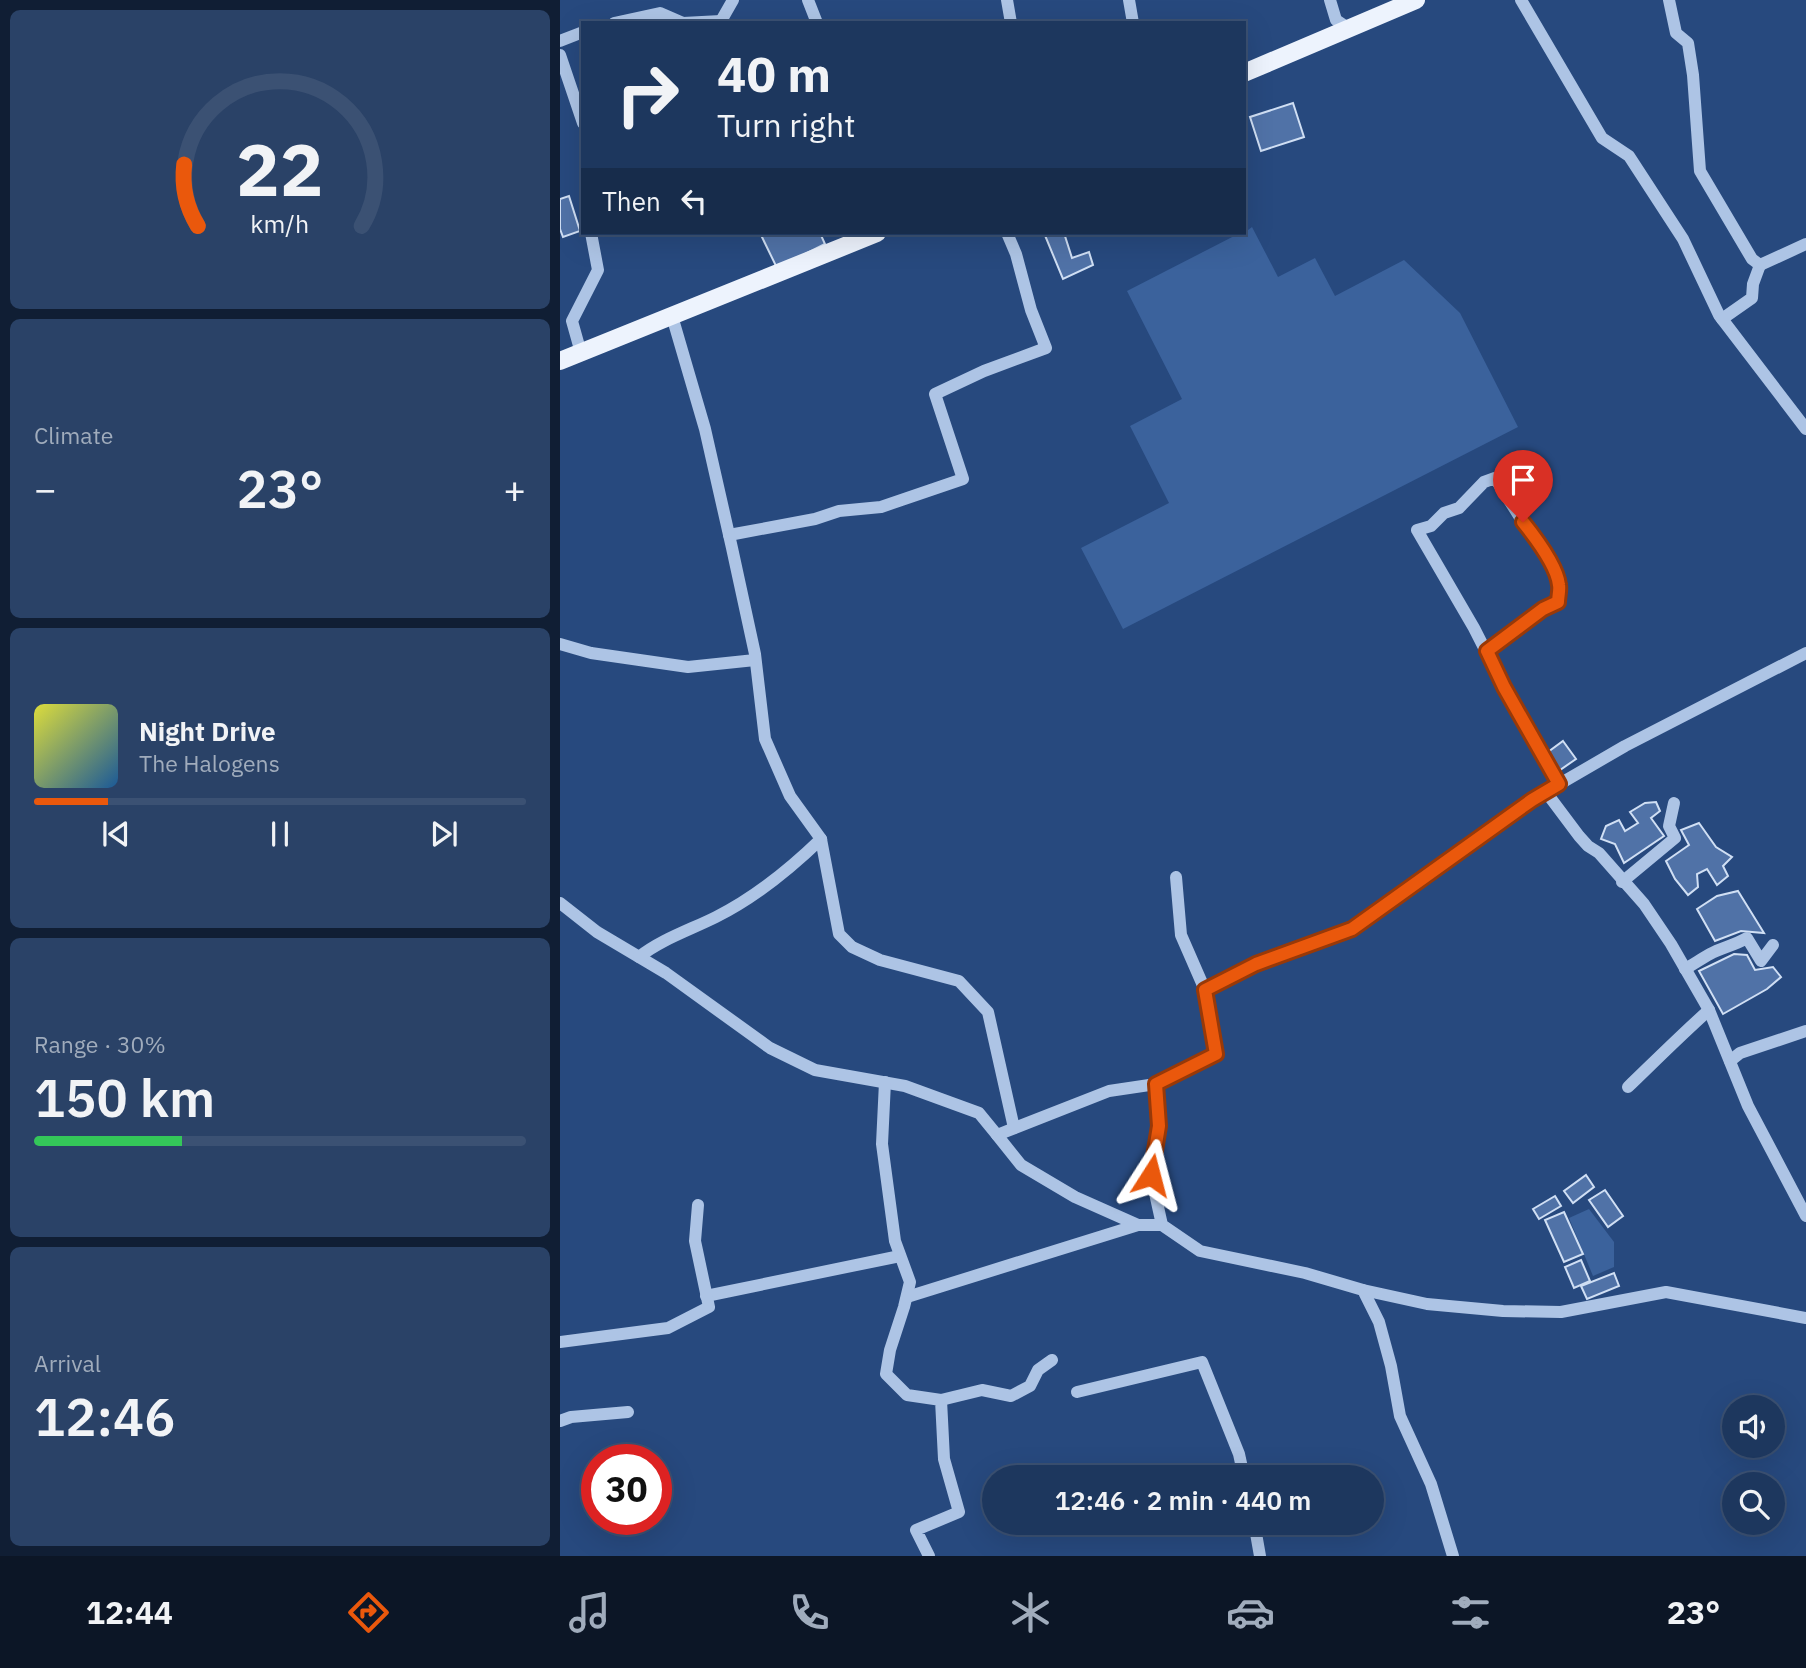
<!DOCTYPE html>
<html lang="en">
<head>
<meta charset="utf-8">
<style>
	:root { --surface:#1d375e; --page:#2a4267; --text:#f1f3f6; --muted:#a0acbc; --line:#3b5173; --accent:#ea580c }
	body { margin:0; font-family:"IBM Plex Sans",sans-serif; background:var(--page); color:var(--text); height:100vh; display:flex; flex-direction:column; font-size:26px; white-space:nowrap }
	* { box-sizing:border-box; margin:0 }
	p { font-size:23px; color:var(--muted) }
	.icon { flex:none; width:38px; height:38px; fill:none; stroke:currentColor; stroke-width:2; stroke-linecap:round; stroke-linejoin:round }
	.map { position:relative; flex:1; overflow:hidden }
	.drawer { display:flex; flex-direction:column; gap:10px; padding:10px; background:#101e34; width:560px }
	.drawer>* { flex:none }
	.guide { position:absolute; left:21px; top:21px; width:665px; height:214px; border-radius:0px; box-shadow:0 7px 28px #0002,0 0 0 2px var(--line); background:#1d375e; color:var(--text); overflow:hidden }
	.controls { position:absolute; left:1162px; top:1395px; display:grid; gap:14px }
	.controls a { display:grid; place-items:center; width:63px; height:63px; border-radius:50%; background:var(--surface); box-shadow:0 7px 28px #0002,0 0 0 2px var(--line); font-size:35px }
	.speed { position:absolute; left:21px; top:1444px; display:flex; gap:14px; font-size:35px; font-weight:700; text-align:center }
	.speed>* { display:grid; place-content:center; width:91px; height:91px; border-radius:50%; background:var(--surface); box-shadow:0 7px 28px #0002,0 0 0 2px var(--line); line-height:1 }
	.speed .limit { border:10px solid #d22; background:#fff; color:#111 }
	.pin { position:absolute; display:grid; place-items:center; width:60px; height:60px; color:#fff; margin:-72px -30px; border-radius:50% 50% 50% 0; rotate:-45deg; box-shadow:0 0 7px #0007 }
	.pin .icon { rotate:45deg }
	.me { position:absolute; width:77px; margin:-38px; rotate:9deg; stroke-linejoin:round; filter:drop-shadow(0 0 5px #0008) }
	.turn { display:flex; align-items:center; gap:24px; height:147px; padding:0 21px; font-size:32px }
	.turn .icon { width:91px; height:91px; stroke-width:2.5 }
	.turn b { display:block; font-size:49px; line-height:60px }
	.then { display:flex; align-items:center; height:66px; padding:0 21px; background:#0003; gap:14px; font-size:26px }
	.big { font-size:52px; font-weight:600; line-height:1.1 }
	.drawer .widget { flex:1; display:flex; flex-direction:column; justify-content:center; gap:10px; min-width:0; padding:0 24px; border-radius:10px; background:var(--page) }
	.drawer .dial { align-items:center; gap:0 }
	.dial svg { height:182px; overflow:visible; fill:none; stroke:var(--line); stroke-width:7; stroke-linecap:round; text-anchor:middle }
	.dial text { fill:var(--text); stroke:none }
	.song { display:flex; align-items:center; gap:21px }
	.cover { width:84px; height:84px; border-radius:10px; background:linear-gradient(135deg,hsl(60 70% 55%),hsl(210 70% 35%)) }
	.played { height:7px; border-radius:4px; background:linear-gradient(90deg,var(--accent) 15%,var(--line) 15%) }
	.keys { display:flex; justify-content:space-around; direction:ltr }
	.heat { display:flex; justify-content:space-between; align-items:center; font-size:38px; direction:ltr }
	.charge { height:10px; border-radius:5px; background:linear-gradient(90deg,#34c759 30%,var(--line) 0) }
	.trip { position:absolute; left:422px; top:1465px; width:402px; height:70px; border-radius:35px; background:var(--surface); box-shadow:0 7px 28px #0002,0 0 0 2px var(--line); font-weight:600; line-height:70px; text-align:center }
	.tab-bar { display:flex; height:112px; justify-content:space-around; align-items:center; background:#0c1626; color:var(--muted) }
	.tab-bar .icon { width:49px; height:49px }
	.tab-bar .current { color:var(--accent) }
	.tab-bar b { font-size:32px; color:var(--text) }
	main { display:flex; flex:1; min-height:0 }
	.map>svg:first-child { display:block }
	.green { fill:#3b629c }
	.building { fill:#5072a7; stroke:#d0dff4; stroke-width:2 }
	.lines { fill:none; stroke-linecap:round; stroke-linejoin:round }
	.minor { stroke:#adc4e5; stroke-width:12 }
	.major { stroke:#edf3fd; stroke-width:18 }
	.route-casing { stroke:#983908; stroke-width:18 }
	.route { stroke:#ea580c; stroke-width:12 }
</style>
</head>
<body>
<main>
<section class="drawer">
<div class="widget dial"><svg viewBox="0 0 100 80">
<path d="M14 69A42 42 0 1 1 86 69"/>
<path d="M14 69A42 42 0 0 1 8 42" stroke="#ea580c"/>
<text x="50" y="56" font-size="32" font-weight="700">22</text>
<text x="50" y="72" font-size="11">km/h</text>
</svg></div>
<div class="widget"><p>Climate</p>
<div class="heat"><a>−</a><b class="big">23°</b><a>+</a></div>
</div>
<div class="widget">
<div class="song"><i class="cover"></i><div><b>Night Drive</b><p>The Halogens</p></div></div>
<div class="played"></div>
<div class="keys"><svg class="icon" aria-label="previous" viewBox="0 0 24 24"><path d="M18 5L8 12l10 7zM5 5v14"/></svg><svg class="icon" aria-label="pause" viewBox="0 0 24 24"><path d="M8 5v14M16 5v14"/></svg><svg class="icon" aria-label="next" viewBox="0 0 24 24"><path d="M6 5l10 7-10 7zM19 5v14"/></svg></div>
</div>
<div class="widget"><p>Range · 30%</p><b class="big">150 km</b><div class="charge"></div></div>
<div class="widget"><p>Arrival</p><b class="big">12:46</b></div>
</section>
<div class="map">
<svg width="1246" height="1556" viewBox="0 0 1246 1556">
	<rect width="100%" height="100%" fill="#27497e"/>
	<g class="green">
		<polygon points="692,227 718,277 755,258 775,296 844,260 900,313 958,427 563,629 521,548 609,503 570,426 622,399 567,291 680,233 684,233"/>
		<polygon points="1029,1209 1054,1242 1054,1267 1033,1276 1009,1218"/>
	</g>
	<g class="building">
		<polygon points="733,103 744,137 701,151 690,117"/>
		<polygon points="9,196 20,231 3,237 0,229 0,199"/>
		<polygon points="200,233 260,233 265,244 217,268"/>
		<polygon points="484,233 504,233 512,258 529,252 533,265 503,279"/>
		<polygon points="1003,741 1016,759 1000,770 988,752"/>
		<polygon points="1096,802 1100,811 1091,818 1104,836 1064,863 1055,844 1041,839 1046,826 1059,820 1065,831 1078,823 1070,812 1085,803"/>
		<polygon points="1139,823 1156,847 1172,857 1163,866 1168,876 1157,885 1147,869 1137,874 1138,887 1128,895 1115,879 1106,861 1129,845 1121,830"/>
		<polygon points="1178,891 1204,933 1181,931 1155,941 1137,909 1157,896"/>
		<polygon points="1174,954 1187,955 1195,970 1213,967 1221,977 1207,989 1163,1014 1139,971"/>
		<polygon points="1026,1175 1034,1187 1013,1203 1004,1191"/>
		<polygon points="1045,1190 1063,1216 1048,1227 1029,1200"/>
		<polygon points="995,1196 1001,1206 979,1219 973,1209"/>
		<polygon points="1004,1212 1023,1254 1004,1262 985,1220"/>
		<polygon points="1021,1260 1030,1281 1014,1288 1005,1267"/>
		<polygon points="1054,1273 1059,1286 1027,1299 1021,1286"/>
	</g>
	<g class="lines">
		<g class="minor">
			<polyline points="248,0 257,23"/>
			<polyline points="447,0 451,23"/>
			<polyline points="569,0 573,23"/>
			<polyline points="770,0 776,20 788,28"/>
			<polyline points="961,0 1042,138 1069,156 1123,239 1159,315 1246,429"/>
			<polyline points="1109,0 1116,33 1128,43 1133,75 1140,171 1192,259 1200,265 1246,244"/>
			<polyline points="161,21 173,0"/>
			<polyline points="54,23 100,13 123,23 161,21 161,23"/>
			<polyline points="0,41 23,32"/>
			<polyline points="0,55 23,123"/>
			<polyline points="1162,319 1192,298 1193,284 1200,265"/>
			<polyline points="21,353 12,321 38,270 31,233"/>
			<polyline points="169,535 255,519 279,511 321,507 403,479 375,394 424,371 486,348 471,310 456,254 447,233"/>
			<polyline points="0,644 31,653 128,667 195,660"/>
			<polyline points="927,651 983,609 998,602 999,586 993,569 978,540 963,522 935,478 924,482 899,508 884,513 871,526 857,530 914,628 944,687 999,784"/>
			<polyline points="986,792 1019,836 1028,846 1039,853 1084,904 1111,944 1149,1010 1188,1106 1246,1216"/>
			<polyline points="261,839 279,934 292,947 320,960 399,981 428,1012 454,1128"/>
			<polyline points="616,877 621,935 645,990"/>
			<polyline points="1062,882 1115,838 1109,826 1114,803"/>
			<polyline points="0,903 37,932 106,973 210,1048 255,1070 345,1086 419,1113 437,1135 549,1091 596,1084 656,1054 645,990 696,964 792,929 972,800 1065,746 1246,653"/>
			<path d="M79 957C102 939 130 930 156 917 194 898 231 868 261 839L230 796 205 739 195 654 172 548 145 429 112 316"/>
			<path d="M1125 969C1134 964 1141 959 1150 954 1161 948 1175 945 1187 938L1201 961 1213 945"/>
			<polyline points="1170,1061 1180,1053 1246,1031"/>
			<polyline points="325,1082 322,1144 335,1241 350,1282 344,1307 330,1350 326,1374 347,1395 381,1400 384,1459 399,1512 356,1530 369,1556"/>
			<polyline points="596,1084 599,1126 591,1175 602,1225 640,1251 745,1273 803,1290 819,1322 831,1366 840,1416 871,1484 893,1556"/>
			<path d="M1068 1087C1095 1061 1121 1035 1149 1010"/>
			<polyline points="437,1135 461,1165 515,1197 578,1225"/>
			<polyline points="803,1290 867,1304 943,1311 1001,1312 1106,1292 1246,1318"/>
			<polyline points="146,1296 340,1256"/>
			<polyline points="347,1297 578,1225 602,1225"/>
			<polyline points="0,1342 108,1328 149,1307 135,1241 138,1205"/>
			<polyline points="517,1392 642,1362 679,1454 684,1477"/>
			<polyline points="381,1400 422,1390 451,1396 470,1386 478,1370 492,1360"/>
			<polyline points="0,1421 11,1417 68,1412"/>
			<polyline points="694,1522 700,1556"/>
		</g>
		<g class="major">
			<polyline points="684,73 856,0"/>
			<polyline points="0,361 317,233"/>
		</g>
	</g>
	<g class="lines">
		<g class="route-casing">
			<path id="route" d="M591 1175 599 1126 596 1084 656 1054 645 990 696 964 792 929 972 800 999 784 944 687 927 651 983 609 998 602C998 597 1000 590 999 585 997 566 975 537 963 522"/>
		</g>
		<use href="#route" class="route"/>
	</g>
</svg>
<div class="controls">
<a><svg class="icon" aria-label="sound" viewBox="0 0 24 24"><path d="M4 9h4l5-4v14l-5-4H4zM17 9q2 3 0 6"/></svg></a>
<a><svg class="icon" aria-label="search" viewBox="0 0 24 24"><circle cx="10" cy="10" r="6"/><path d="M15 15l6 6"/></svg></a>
</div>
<div class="speed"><div class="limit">30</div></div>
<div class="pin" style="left:963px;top:522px;background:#d93025"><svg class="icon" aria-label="arrive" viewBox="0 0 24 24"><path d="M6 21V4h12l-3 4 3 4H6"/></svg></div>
<svg class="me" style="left:591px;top:1175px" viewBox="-20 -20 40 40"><path d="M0-17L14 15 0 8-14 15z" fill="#ea580c" stroke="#fff" stroke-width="4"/></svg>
<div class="trip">12:46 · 2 min · 440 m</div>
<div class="guide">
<div class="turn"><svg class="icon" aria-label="right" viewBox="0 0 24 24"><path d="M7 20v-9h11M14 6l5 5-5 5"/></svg><div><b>40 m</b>Turn right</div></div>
<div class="then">Then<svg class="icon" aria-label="left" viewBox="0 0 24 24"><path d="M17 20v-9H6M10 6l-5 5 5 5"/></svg></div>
</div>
</div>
</main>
<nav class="tab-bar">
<b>12:44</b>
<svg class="icon current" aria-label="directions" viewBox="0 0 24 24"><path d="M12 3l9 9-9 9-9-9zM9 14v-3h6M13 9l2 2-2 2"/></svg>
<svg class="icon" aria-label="music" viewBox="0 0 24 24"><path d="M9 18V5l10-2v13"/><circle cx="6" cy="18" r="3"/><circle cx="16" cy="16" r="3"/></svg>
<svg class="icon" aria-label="phone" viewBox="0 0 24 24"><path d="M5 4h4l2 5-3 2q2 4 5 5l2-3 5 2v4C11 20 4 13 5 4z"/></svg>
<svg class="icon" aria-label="climate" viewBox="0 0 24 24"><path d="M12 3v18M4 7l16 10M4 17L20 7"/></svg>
<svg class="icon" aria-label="car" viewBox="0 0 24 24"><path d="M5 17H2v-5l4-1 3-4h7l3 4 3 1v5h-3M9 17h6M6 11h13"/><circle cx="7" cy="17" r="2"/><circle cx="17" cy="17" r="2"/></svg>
<svg class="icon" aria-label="filters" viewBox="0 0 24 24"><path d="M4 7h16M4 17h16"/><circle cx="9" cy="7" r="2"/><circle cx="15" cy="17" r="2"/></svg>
<b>23°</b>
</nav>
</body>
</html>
